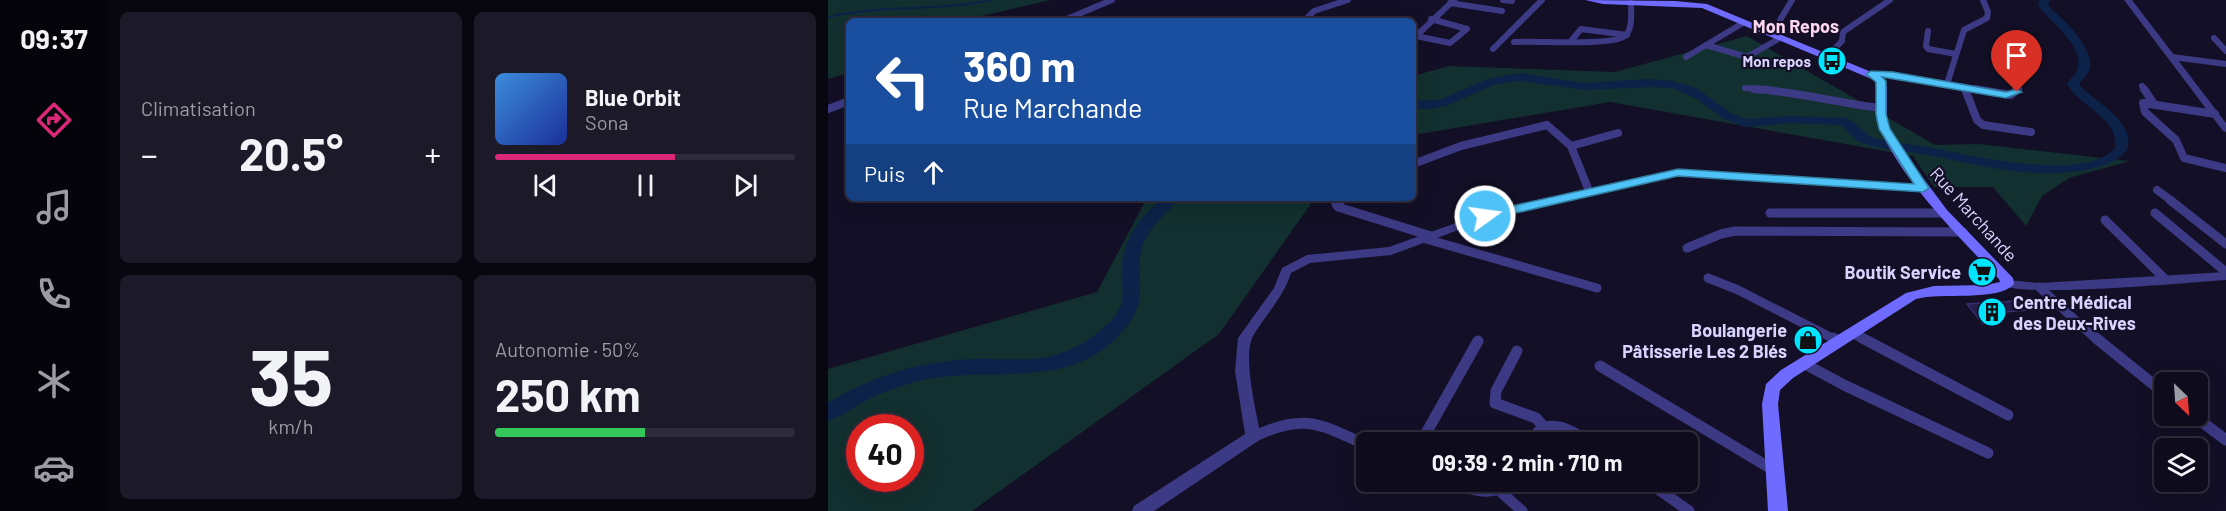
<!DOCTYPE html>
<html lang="fr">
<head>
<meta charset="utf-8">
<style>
	:root { --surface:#0e0b1c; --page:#1c1929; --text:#f1f3f6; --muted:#9b9ba3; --line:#2e2b3b; --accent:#db2777 }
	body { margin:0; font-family:Barlow,sans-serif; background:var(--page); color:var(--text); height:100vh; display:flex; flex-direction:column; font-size:22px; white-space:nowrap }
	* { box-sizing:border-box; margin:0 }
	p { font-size:20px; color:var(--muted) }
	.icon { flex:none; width:33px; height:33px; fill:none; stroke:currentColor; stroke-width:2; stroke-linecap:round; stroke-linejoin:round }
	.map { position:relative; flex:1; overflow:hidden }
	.panel { display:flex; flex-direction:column; gap:12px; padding:12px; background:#08060f; width:720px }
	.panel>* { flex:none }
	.banner { position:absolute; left:18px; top:18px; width:570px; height:183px; border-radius:9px; box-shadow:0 6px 24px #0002,0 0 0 2px var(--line); background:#1a4fa0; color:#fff; overflow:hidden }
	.needle { width:39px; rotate:155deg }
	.controls { position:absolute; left:1326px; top:372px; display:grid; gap:12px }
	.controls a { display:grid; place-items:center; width:54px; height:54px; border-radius:9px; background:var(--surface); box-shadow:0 6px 24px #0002,0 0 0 2px var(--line); font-size:30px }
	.speed { position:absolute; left:18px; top:414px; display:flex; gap:12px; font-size:30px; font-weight:700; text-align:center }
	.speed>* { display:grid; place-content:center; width:78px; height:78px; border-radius:50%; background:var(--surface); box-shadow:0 6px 24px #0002,0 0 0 2px var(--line); line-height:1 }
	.speed .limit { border:9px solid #d22; background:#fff; color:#111 }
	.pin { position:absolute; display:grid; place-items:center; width:51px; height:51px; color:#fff; margin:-62px -26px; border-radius:50% 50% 50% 0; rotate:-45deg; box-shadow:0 0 6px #0007 }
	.pin .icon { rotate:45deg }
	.me { position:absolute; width:66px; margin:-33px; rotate:76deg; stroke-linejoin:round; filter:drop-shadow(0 0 4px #0008) }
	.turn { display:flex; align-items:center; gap:21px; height:126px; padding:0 18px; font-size:27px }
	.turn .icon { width:78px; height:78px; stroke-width:2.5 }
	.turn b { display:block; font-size:42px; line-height:51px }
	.then { display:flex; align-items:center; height:57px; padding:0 18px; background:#0003; gap:12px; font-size:22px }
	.big { font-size:45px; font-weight:700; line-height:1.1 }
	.panel .card { flex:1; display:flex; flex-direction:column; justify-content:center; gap:9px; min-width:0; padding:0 21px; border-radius:9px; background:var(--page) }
	.panel .dial { align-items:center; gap:0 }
	.dial b { font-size:78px; line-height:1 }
	.song { display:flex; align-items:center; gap:18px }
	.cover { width:72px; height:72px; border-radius:9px; background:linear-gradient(135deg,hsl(210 70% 55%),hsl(230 70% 35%)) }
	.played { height:6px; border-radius:3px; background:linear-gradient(90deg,var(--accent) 60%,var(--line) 60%) }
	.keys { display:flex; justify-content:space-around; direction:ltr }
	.heat { display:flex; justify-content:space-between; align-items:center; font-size:33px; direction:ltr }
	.charge { height:9px; border-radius:4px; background:linear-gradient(90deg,#34c759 50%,var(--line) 0) }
	.panel .tiles { flex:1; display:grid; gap:12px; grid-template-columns:repeat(2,1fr) }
	.trip { position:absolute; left:528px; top:432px; width:342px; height:60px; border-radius:9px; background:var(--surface); box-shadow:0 6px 24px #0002,0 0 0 2px var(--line); font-weight:700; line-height:60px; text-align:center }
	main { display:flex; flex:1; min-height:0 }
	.tab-bar { display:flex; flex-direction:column; width:108px; justify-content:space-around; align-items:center; background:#06040b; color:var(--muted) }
	.tab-bar .icon { width:42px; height:42px }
	.tab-bar .selected { color:var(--accent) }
	.tab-bar b { font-size:27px; color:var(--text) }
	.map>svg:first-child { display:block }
	.green { fill:#12302f; fill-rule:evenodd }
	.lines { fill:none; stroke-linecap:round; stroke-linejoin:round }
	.stream { stroke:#0c2248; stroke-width:2 }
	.river { fill:#0c2248; fill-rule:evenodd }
	.building { fill:#241b47; stroke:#3b2d73; stroke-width:1.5 }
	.minor-far3 { stroke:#3d3a85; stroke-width:6 }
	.minor-far2 { stroke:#3d3a85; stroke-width:8 }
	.minor-far1 { stroke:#3d3a85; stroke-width:9 }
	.minor { stroke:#3d3a85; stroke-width:11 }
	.tertiary { fill:#3d3a85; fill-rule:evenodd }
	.secondary { fill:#6f6bff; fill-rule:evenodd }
	.route { fill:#4fc3f7; stroke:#337fa1; stroke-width:1.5 }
	.labels { text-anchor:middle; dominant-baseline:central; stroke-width:4.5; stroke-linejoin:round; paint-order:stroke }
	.far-poi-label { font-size:15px; font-weight:bold; fill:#d9d4ff; stroke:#130f26; text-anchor:end }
	.far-quarter-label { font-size:18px; font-weight:bold; fill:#ffd6f0; stroke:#130f26 }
	.street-label { font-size:18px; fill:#d9d4ff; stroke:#130f26 }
	.poi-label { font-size:18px; font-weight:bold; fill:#d9d4ff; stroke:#130f26; text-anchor:end }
</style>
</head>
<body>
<main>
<nav class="tab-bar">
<b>09:37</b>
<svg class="icon selected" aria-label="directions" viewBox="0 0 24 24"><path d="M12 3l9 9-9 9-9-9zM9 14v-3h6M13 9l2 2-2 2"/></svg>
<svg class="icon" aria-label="music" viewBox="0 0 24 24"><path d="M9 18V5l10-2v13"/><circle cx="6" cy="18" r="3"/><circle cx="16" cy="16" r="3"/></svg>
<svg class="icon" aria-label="phone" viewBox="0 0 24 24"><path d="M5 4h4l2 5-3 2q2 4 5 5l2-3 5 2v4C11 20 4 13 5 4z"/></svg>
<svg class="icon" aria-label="climate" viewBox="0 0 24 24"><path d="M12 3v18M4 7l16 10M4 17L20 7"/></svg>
<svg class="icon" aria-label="car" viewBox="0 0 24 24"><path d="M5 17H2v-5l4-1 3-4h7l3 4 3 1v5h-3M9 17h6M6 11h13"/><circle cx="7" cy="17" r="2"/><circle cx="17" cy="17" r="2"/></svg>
</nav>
<section class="panel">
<div class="tiles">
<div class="card"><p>Climatisation</p>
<div class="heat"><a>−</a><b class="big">20.5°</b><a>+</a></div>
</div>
<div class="card">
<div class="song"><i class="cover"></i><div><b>Blue Orbit</b><p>Sona</p></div></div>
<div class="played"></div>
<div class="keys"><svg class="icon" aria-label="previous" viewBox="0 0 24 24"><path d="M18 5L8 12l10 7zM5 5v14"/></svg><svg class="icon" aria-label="pause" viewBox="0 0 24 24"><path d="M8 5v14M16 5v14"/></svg><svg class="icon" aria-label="next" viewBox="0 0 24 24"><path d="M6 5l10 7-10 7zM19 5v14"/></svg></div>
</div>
<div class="card dial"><b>35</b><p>km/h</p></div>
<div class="card"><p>Autonomie · 50%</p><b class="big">250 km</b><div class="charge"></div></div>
</div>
</section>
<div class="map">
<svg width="1398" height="511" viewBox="0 0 1398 511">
	<rect width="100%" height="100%" fill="#130f26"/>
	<g class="green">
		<polygon points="0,0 222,0 132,21 21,21 21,73 0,79"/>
		<polygon points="919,36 1107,145 1151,144 1302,161 1241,178 1214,196 1198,226 1165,187 1106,187 1085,156 782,102 585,135 585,76 621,66 787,72"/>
		<path d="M319 198H487L391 334 144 511H0V369L269 292ZM32 428H82V478H32Z"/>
	</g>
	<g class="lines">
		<path class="stream" d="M0 17C54 4 109 12 163 0"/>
		<g class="river">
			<path d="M1212 0H1223L1220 3 1221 7C1236 20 1265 46 1262 68 1261 74 1255 79 1251 83L1253 87C1269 103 1305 120 1300 148 1291 162 1277 165 1262 169 1206 181 1153 165 1099 155 1079 151 1060 150 1040 145L1029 141 1013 125 962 123 917 127 896 119 867 98 844 88 822 87 756 90 693 81 668 84 618 106 600 109H585V101L611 100 660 79 693 73 756 83 822 79 844 81 868 88 905 114 918 119 962 116 1017 118C1029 122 1036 134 1048 139 1065 142 1082 144 1099 147 1140 154 1255 184 1287 148 1292 121 1256 107 1242 89L1239 83C1243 78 1249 73 1250 68 1255 45 1224 23 1212 8L1210 3Z"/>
			<path d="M335 198H351C339 214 323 224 315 244 304 276 324 295 299 326 243 397 161 362 87 382 68 387 49 394 32 404 21 410 12 417 0 421V403C38 379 84 364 129 360 185 355 218 371 268 334 310 303 287 291 296 253 301 231 318 212 335 198Z"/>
		</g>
	</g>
	<polygon class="building" points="1190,301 1201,310 1165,313 1172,322 1155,324 1139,304"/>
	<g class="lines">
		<g class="minor-far3">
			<polyline points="675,0 684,1"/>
			<polyline points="622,3 674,11"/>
			<polyline points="234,21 284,0"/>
			<polyline points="476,21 486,11 520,0"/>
			<polyline points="1100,31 1098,46 1100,49 1128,54"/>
			<polyline points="588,36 622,43 639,29 603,19"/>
			<polyline points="947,36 951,33 952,20 964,0"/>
			<polyline points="1386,38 1398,51"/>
			<polyline points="585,39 626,0"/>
			<polyline points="743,41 753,29 799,35"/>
			<path d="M686 42C708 40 787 47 798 35 805 28 803 12 803 3"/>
			<polyline points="878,45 919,57 952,38"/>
			<polyline points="665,49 714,0"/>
			<polyline points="858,57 915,23"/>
			<polyline points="999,57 1014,41 1015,32 1062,0"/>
			<polyline points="1344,57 1398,64"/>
			<polyline points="1043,74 1065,75 1155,90"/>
			<polyline points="1119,84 1136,30 1159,18 1160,12 1155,0"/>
			<polyline points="1314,86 1317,90"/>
			<polyline points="1136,87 1137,90"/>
			<polyline points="917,88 947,90"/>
			<polyline points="1190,90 1191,67"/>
		</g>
		<g class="minor-far2">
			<path d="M926 89C970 92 1010 103 1053 108"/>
			<polyline points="1137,89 1149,120 1155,125 1203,132"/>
			<polyline points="1146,89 1183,95 1190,89"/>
			<polyline points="1316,89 1326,104"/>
			<polyline points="0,109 21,101"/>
			<polyline points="1387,114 1315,103 1317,112 1348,140 1356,158 1398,168"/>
			<polyline points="743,146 790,133"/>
			<polyline points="585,164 633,146 719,125 743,146 761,191"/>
			<polyline points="1329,190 1344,201"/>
			<polyline points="511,201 515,198"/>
		</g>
		<g class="minor-far1">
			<polyline points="513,200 508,204 510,207 603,236"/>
			<polyline points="1342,200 1398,244"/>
			<polyline points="942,213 1115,213"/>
			<polyline points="1327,213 1398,272"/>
			<polyline points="1277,220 1338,280"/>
			<polyline points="598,239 769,288"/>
			<polyline points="859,248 893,234 907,231 1135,232"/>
			<polyline points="880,278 910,290 1008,340"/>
			<polyline points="1211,287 1269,340"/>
			<polyline points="1024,333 1037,340"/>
		</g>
		<g class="minor">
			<polyline points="1005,338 1011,341"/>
			<polyline points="1034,338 1180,415"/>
			<polyline points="1268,338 1336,393"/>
			<polyline points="689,351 668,391 667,403 708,418 716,427"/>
			<polyline points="975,363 1016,385 1160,453"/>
			<polyline points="772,366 947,471"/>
			<polyline points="1366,416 1398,440"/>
			<path d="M425 437C475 413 491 423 538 445"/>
			<polyline points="593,442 650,341"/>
			<path d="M702 442C718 414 740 429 762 442"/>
			<path d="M623 482C644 490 664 498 683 482"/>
			<polyline points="820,482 861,511"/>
			<polyline points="672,491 694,511"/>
		</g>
		<g class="tertiary">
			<polygon points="1296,0 1304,0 1398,123 1398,132 1395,131"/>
			<path d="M850 169 1095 185 1100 188 1095 191 850 175 660 219 563 255 482 263 463 273C455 298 438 314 425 336 414 357 429 414 433 437L430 441 326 511H304L306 506 417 434 407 371 410 338 446 288 454 268 479 255 561 247 653 214Z"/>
			<path d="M1398 272V280C1367 282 1186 299 1173 284L1179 280 1211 283Z"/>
		</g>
		<path class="secondary" d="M757 0 847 1 879 4 1053 76 1059 87V122L1075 151 1119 210 1185 278 1186 284C1171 302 1112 292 1088 299L965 378 952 390 950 404 960 511H940L934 404 938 384 953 370 1078 293 1106 286 1158 285 1172 282 1171 279C1129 235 1074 181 1050 125 1044 111 1052 94 1046 80L874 8 775 4Z"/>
	</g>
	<polygon class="route" points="1043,71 1065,72 1178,92 1189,89 1194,92 1178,98 1054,77 1058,81 1058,114 1062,129 1101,188 1095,192 850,176 657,220 650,216 657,212 850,169 1086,184 1051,129 1048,114 1048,82 1038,74"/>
	<defs>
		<g id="bus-disc" transform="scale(1.5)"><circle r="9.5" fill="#00e5ff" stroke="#130f26"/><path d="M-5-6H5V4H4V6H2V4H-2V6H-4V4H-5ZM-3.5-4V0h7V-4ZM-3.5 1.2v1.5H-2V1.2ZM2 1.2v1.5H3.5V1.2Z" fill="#111"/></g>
		<g id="supermarket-disc" transform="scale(1.5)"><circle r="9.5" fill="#00e5ff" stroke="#130f26"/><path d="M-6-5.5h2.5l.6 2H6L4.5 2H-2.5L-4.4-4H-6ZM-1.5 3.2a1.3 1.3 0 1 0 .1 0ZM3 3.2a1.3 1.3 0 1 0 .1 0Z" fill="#111"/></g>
		<g id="building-disc" transform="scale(1.5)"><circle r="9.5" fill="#00e5ff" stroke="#130f26"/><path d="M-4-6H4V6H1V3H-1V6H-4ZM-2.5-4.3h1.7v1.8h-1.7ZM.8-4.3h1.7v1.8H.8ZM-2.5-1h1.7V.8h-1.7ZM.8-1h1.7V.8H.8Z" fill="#111"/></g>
		<g id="shop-disc" transform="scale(1.5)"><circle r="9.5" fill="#00e5ff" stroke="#130f26"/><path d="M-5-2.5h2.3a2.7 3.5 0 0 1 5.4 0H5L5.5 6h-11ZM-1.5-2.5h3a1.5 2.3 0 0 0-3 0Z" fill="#111"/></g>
	</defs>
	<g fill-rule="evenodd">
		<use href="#bus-disc" x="1004" y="61"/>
		<use href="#supermarket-disc" x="1154" y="272"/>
		<use href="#building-disc" x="1164" y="312"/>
		<use href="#shop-disc" x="980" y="340"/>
	</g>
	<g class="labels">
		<g class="far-poi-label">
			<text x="983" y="61">Mon repos</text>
		</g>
		<g class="far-quarter-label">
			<text x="968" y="26">Mon Repos</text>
		</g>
		<g class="street-label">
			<text transform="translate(1146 214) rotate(48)">Rue Marchande</text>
		</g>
		<g class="poi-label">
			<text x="1133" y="272">Boutik Service</text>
			<text x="1185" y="302" text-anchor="start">Centre Médical<tspan x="1185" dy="21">des Deux-Rives</tspan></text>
			<text x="959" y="330">Boulangerie<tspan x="959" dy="21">Pâtisserie Les 2 Blés</tspan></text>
		</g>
	</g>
</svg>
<div class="controls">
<a><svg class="needle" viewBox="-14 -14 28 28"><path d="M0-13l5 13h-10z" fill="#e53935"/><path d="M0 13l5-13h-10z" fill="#9b9ba3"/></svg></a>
<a><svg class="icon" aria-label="layers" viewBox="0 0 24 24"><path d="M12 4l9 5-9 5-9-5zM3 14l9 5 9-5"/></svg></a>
</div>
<div class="speed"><div class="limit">40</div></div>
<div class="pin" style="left:1189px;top:92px;background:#d93025"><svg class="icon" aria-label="arrive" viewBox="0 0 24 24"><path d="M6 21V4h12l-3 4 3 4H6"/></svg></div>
<svg class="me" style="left:657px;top:216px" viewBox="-20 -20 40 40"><circle r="17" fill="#4fc3f7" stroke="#fff" stroke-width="3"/><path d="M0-11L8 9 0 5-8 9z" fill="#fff"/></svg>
<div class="trip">09:39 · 2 min · 710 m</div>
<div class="banner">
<div class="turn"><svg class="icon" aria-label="left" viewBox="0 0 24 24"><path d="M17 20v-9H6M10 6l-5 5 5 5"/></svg><div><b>360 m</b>Rue Marchande</div></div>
<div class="then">Puis<svg class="icon" aria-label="ahead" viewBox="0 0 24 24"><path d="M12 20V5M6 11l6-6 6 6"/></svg></div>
</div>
</div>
</main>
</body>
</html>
